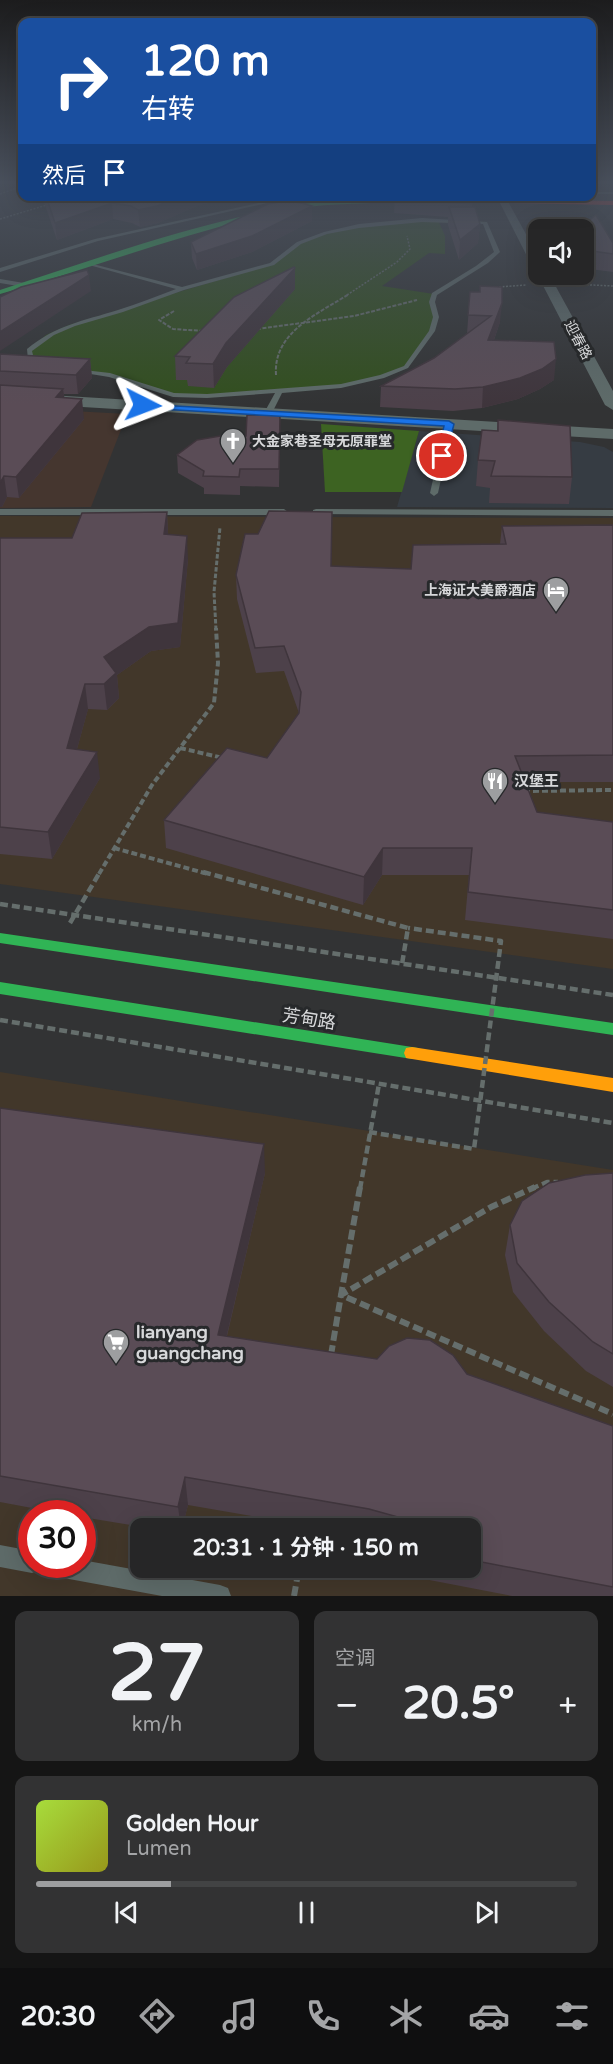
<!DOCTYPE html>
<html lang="zh">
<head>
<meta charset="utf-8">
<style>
	:root { --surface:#262627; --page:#323233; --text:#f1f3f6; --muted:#a4a5a7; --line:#424344; --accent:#9d9ea0 }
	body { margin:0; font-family:"Varela Round","Noto Sans SC",sans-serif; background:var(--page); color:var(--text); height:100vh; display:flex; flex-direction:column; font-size:22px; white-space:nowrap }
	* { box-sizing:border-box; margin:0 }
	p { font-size:20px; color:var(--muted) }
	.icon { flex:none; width:33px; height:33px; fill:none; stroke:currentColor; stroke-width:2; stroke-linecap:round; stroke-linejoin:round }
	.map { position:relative; height:1596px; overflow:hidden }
	.sheet { display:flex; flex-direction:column; gap:15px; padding:15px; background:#151515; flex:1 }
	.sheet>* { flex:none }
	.top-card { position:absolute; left:18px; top:18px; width:578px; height:183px; border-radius:12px; box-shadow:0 6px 24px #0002,0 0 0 2px var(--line); background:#1a4fa0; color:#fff; overflow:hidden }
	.controls { position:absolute; left:528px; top:219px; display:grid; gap:12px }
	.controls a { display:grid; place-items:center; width:66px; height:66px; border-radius:12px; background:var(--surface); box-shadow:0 6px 24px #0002,0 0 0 2px var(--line); font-size:30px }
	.speed { position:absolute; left:18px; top:1500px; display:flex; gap:12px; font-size:30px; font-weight:700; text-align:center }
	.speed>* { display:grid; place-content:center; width:78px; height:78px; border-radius:50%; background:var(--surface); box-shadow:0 6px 24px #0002,0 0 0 2px var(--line); line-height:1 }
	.speed .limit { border:9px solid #d22; background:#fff; color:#111 }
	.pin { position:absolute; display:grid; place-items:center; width:51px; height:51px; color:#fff; margin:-26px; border:3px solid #fff; border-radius:50%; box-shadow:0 2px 6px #0007 }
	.me { position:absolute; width:66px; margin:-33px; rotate:93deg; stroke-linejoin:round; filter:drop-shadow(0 0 4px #0008) }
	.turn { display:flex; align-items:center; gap:21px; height:126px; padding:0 24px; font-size:27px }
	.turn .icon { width:78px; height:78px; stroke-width:2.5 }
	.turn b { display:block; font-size:42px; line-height:51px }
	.then { display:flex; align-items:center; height:57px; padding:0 24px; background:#0003; gap:12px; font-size:22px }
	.big { font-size:45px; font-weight:700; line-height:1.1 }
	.sheet .tile { flex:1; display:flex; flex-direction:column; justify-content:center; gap:9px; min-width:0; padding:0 21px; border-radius:12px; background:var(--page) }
	.sheet .dial { align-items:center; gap:0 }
	.dial b { font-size:78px; line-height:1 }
	.song { display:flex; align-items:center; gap:18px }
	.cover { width:72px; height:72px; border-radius:9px; background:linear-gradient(135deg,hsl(80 70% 55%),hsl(60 70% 35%)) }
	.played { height:6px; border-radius:3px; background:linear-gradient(90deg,var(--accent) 25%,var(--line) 25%) }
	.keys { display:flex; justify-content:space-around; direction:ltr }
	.heat { display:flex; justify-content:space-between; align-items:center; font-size:33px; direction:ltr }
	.sheet .tiles { flex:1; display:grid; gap:15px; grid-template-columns:1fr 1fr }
	.tile:last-child { grid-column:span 2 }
	.trip { position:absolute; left:130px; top:1518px; width:351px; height:60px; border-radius:12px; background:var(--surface); box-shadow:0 6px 24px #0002,0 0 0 2px var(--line); font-weight:700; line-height:60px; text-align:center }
	.tabs { display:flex; height:96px; justify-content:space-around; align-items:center; background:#0f0f10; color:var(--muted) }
	.tabs .icon { width:42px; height:42px }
	.tabs .current { color:var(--accent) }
	.tabs b { font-size:27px; color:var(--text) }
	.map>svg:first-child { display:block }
	.commercial { fill:#42372a; fill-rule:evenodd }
	.built { fill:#363c43 }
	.education { fill:#45362f }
	.green { fill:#324f1e }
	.forest { fill:#3d6322 }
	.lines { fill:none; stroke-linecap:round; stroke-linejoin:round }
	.path-far5 { stroke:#656e6c; stroke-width:1.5; stroke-dasharray:2 1.5; stroke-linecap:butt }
	.path-far4 { stroke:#656e6c; stroke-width:2; stroke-dasharray:4 1.5; stroke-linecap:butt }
	.path-far3 { stroke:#656e6c; stroke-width:3; stroke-dasharray:4.5 2; stroke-linecap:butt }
	.path-far2 { stroke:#656e6c; stroke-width:4; stroke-dasharray:6 3; stroke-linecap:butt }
	.path-far1 { stroke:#656e6c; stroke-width:4.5; stroke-dasharray:8 4; stroke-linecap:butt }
	.path { stroke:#656e6c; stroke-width:6; stroke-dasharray:10 4.5; stroke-linecap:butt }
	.lane { fill:#5e6b69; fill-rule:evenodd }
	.street { fill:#5e6b69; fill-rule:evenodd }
	.fast { fill:#30b455; fill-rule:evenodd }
	.slow { fill:#ff9f0a; fill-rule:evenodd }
	.jam { fill:#e5322d; fill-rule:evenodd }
	.path-bridge { stroke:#656e6c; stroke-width:4.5; stroke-dasharray:8 4; stroke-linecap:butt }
	.wall { fill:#4d414a }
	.shaded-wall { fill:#3f353c }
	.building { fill:#5a4c56; stroke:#3f353c; stroke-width:1.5 }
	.route { fill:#1a73e8; stroke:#114b97; stroke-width:1.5 }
	.labels { text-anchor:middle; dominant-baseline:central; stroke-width:6; stroke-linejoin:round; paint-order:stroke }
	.far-street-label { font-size:14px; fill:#d7d8da; stroke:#27292b }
	.far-poi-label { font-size:14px; font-weight:bold; fill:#d7d8da; stroke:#27292b; text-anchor:start }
	.poi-label { font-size:15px; font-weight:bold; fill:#d7d8da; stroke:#27292b; text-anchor:start }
	.near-street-label { font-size:18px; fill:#d7d8da; stroke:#27292b }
	.near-poi-label { font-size:18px; font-weight:bold; fill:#d7d8da; stroke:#27292b; text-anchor:start }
</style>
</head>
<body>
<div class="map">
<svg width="613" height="1596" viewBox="0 0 613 1596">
	<rect width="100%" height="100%" fill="#323334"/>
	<g class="commercial">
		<polygon points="0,516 613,518 613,969 0,884"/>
		<path d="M0 1072 613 1170V1596H0ZM32 1514H82V1564H32ZM141 1528H471V1568H141Z"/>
	</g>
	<polygon class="built" points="419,431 580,442 604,447 613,452 613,508 397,507"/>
	<polygon class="education" points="0,407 127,414 91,507 0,508"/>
	<path class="green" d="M438 220 445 236V254L429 253 382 286 434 294 436 317 432 331 406 367 382 377 341 386 207 396 173 395 130 380 31 360 29 350 46 335 69 325 272 264C280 257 289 250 298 244 335 222 395 223 438 220Z"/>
	<polygon class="forest" points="321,424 419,431 402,492 325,492"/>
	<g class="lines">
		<g class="path-far5">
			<polyline points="0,194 22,186"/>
			<polyline points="0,219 50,204"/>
			<polyline points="569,284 613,286"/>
			<polyline points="499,287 527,285"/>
			<polyline points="347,295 397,262 410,249 407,236"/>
		</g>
		<g class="path-far4">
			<polyline points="174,311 159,320 173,329 204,331"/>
			<polyline points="257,329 354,316 417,300"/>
			<path d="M276 375C273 332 318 314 349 294"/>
		</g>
		<polyline class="path-far3" points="216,630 214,592 220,527"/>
		<g class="path-far2">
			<polyline points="180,748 223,758"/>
			<polyline points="524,791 613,790"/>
			<polyline points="114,848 208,874"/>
			<polyline points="99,874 152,785 214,703 218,663 216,628"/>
		</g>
		<g class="path-far1">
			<polyline points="203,872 408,928 402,964"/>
			<polyline points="0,904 613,995"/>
			<polyline points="70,923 100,872"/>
			<polyline points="0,1020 613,1123"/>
			<polyline points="360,1189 379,1084"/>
			<polyline points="531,1189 547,1182 558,1182"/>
		</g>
		<g class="path">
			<polyline points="360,1187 341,1295 613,1414"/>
			<polyline points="331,1355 341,1295 491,1207 535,1187"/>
			<polyline points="294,1596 299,1568"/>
		</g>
		<g class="lane">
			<rect x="591" y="192" width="22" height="2"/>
			<polygon points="295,196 312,196 272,202 98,241 0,272 0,268 95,239 272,200"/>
			<path d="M422 218 487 222 500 252 488 263 437 295 435 302 439 317 435 331 408 368 384 378 341 388 282 393 272 413 268 415 264 413 275 393 207 398 173 397 109 377 72 371 75 369 110 373 174 393 207 394 341 384 380 375 404 366 429 331 433 317 429 302 432 293 476 266 494 252 483 224 422 222 359 228 327 234 301 244 274 265 184 290 123 312 75 326 54 335 32 351 34 359 43 363V365H39L28 360 27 349C56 325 83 321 118 310 137 304 157 296 176 289L89 265V263L182 287 270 263 297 242 324 232 359 224Z"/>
			<polygon points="0,279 24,283 27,285 24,287 0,283"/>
			<polygon points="446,422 453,424 438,493 434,496 430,493"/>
			<polygon points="0,509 284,509 288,512 284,515 0,515"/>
			<polygon points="316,509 613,510 613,516 313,514 313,510"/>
			<polygon points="0,1545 32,1551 32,1564 82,1564 82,1560 220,1585 228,1588 231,1596 162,1596 47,1575 39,1570 32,1573 0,1567"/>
		</g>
		<g class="street">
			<polygon points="505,196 538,256 538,269 532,266 498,199"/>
			<polygon points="538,272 538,274 549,274 613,391 613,410 605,405 537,274"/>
			<polygon points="0,392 613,429 613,439 0,402"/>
		</g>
		<g class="fast">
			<path d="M407 197 409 200C371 205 333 202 295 209 194 229 99 266 0 294V290C98 258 196 223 298 205 334 199 371 198 407 197Z"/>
			<polygon points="0,933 613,1023 613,1035 0,943"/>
			<polygon points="0,982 412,1047 418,1048 420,1053 418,1058 412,1059 0,994"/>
		</g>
		<polygon class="slow" points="412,1047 613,1078 613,1092 412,1059 406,1058 404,1053 406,1048"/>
		<polygon class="jam" points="405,198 613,201 613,205 407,201"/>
		<polyline class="path-bridge" points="369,1132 474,1149 501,941 408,928"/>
	</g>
	<g class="wall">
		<polygon points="42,196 240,196 199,205 158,223 140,227 132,223 113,219 57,240"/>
		<polygon points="395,196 472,204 472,207 480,224 478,243 459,260 448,225 448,217 394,213"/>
		<polygon points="312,206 312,221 252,252 197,270 192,258 191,242"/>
		<polygon points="596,215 613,243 613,272 590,269 584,257 584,230 579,230 579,228"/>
		<polygon points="295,268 295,289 227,367 214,388 188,386 187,380 176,380 175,356"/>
		<polygon points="470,292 500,322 494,340 554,380 540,389 518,399 482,408 453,411 380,407 381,386 434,358 467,334"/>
		<polygon points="0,354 90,359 92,378 78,394 64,394 64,398 84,419 19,498 7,497 2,507 0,507"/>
		<polygon points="498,420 572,477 569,504 489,503 490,488 476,486 478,460 497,431"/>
		<polygon points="280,432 279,487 240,486 240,495 204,494 204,488 178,473 177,455 246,436"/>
		<polygon points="167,512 168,534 188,559 180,647 151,651 117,675 119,698 107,710 88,709 77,749 100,778 52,859 0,854 0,538 72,538"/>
		<polygon points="613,525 613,782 526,782 537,812 613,822 613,939 465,920 469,875 382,875 363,905 166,848 164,820 267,758 299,713 284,671 256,673 237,599 236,575 411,569 500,544 502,526"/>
		<polygon points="0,1108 265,1173 227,1336 467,1374 613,1426 613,1596 512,1596 393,1573 393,1568 471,1568 471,1528 321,1528 188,1505 182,1528 149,1528 82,1517 82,1514 64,1514 0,1502"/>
		<polygon points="613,1173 613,1387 586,1371 544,1331 513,1292 505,1255 510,1225"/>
	</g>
	<g class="shaded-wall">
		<polygon points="180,196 240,196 199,205 158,223 140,227 138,210"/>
		<polygon points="112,203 113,219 57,240 55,223"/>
		<polygon points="312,206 312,221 252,252 197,270 196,254"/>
		<polygon points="480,224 478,243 459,260 460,240"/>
		<polygon points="295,268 295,289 227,367 214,388 213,364 226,343"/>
		<polygon points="89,275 91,291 0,351 0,332"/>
		<polygon points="502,303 500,322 487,360 488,340"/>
		<polygon points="90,359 92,378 78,394 76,375"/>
		<polygon points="556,359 554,380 540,389 518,399 482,408 483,387"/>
		<polygon points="63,389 66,408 56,397"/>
		<polygon points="82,399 84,419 19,498 16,477"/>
		<polygon points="4,476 7,497 2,507 0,507 0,483"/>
		<polygon points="167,512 168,535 164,534"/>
		<polygon points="187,536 188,559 180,647 151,651 117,675 119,698 107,710 104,684 104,657"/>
		<polygon points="85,684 88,709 70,774 67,748"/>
		<polygon points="97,752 100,778 52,859 48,832"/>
		<polygon points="383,848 382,875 363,905 364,877"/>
		<polygon points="264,1144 265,1173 220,1364 218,1335"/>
		<polygon points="185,1477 188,1505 182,1528 181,1528 178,1507"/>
	</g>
	<g class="building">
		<polygon points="46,196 180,196 157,206 138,210 131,206 112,203 55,223"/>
		<polygon points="395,196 468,196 472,204 395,199"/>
		<polygon points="290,200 312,206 252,236 196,254 191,242 268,204"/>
		<polygon points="449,207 475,207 480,224 460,240"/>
		<polygon points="596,215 613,243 613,254 592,251 584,236 584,230 580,230 579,228"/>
		<polygon points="294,267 295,268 226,343 213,364 186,363 190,357 175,356 234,297"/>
		<polygon points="87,270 89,275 0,332 0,297 21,287"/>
		<polygon points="480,286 502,287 502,303 488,340 554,342 556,359 542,369 520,378 483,387 455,389 381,386 434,358 491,316 468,315 470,292 480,292"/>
		<polygon points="0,354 90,359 76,375 0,371"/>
		<polygon points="0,385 63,389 56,397 82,399 16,477 4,476 0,483"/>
		<polygon points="247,415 280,415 279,469 240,469 239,477 203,476 204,471 177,455 197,440 226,435 246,436"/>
		<polygon points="498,420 570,426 572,477 491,476 495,461 478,460 482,430 498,431"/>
		<polygon points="269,511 332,512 331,566 411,569 413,545 506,544 502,526 613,525 613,755 515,756 537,812 613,822 613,910 468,892 472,848 383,848 364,877 164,820 227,748 267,758 299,713 301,692 284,646 255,648 236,575 245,534 258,534"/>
		<polygon points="167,512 164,534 187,536 178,623 149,627 104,657 116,673 104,684 85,684 67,748 97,752 48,832 0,827 0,538 72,538 82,513"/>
		<polygon points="0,1108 264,1144 218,1335 377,1359 389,1346 407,1338 430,1340 453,1355 467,1374 613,1426 613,1587 471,1560 471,1528 397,1528 398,1517 369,1509 185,1477 178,1507 0,1476"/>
		<polygon points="613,1173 613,1354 593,1342 549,1302 517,1263 510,1225 522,1201 549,1183 585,1175"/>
	</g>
	<linearGradient id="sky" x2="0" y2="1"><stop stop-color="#1c1c1d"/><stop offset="0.45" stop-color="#49505c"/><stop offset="1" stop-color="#49505c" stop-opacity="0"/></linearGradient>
	<rect width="613" height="405" fill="url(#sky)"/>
	<polygon class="route" points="140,404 449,421 454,424 446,456 442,458 437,456 444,426 143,408 139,405"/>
	<defs>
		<g id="church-pin" transform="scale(1.35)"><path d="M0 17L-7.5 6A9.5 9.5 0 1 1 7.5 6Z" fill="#9d9ea0" stroke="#27292b"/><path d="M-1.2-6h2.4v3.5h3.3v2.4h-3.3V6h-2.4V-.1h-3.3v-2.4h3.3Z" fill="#fff"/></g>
		<g id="hotel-pin" transform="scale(1.35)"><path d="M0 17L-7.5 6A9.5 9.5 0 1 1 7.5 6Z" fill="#9d9ea0" stroke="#27292b"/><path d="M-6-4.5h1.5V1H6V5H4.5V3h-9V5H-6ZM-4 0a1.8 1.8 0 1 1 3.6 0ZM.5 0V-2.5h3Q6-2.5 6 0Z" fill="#fff"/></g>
		<g id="restaurant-pin" transform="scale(1.35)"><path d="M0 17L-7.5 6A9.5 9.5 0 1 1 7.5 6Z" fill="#9d9ea0" stroke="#27292b"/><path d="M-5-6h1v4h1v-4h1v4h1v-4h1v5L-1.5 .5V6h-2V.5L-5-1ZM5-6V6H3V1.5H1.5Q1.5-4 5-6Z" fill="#fff"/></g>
		<g id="supermarket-pin" transform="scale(1.35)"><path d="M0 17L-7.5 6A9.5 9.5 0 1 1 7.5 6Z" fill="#9d9ea0" stroke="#27292b"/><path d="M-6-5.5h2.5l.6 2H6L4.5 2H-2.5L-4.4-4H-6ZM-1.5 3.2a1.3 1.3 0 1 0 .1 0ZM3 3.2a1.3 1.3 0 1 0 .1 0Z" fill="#fff"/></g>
	</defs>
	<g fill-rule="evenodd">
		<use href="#church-pin" x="233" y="441"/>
		<use href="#hotel-pin" x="556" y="590"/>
		<use href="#restaurant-pin" x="495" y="781"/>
		<use href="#supermarket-pin" x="116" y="1342"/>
	</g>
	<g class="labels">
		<g class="far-street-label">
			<text transform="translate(578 340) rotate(62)">迎春路</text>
		</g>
		<g class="far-poi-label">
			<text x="252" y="441">大金家巷圣母无原罪堂</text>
			<text x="536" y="590" text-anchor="end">上海证大美爵酒店</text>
		</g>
		<g class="poi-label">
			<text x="514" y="781">汉堡王</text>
		</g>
		<g class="near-street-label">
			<text transform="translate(309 1019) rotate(9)">芳甸路</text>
		</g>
		<g class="near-poi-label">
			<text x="136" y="1332">lianyang<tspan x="136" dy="21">guangchang</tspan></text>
		</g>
	</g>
</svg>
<div class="controls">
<a><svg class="icon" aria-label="sound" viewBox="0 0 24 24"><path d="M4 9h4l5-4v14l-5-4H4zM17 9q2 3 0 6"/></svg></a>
</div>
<div class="speed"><div class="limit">30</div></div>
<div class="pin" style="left:442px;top:456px;background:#d93025"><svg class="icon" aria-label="arrive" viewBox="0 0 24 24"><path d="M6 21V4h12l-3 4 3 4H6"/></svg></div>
<svg class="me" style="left:143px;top:405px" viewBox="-20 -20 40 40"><path d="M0-17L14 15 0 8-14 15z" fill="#1a73e8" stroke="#fff" stroke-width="4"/></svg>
<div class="trip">20:31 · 1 分钟 · 150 m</div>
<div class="top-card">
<div class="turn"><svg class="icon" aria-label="right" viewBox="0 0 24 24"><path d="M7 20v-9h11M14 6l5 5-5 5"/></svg><div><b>120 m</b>右转</div></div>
<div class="then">然后<svg class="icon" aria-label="arrive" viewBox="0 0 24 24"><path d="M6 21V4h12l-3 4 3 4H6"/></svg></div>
</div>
</div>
<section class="sheet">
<div class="tiles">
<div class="tile dial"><b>27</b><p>km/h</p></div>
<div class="tile"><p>空调</p>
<div class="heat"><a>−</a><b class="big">20.5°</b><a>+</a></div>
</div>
<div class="tile">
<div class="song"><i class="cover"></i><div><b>Golden Hour</b><p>Lumen</p></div></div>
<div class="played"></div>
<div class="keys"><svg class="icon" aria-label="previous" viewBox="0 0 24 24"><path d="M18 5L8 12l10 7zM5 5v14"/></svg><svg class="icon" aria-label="pause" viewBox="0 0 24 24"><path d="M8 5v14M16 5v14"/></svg><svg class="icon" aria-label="next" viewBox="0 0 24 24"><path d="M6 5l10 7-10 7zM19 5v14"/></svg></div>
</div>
</div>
</section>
<nav class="tabs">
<b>20:30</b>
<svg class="icon current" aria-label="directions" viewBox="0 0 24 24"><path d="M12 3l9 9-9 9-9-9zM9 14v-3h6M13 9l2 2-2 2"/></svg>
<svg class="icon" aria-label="music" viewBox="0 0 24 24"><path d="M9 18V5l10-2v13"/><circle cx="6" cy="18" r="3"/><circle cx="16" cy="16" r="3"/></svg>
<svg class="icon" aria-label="phone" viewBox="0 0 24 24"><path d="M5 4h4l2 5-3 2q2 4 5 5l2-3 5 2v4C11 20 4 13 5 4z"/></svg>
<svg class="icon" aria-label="climate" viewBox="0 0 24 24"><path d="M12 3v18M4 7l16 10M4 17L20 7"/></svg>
<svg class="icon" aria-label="car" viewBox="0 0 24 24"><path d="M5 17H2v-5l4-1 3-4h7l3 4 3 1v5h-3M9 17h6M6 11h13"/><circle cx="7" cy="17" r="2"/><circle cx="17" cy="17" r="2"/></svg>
<svg class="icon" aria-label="filters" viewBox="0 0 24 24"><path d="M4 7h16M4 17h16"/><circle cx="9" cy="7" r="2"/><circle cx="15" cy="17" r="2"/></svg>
</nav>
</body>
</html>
